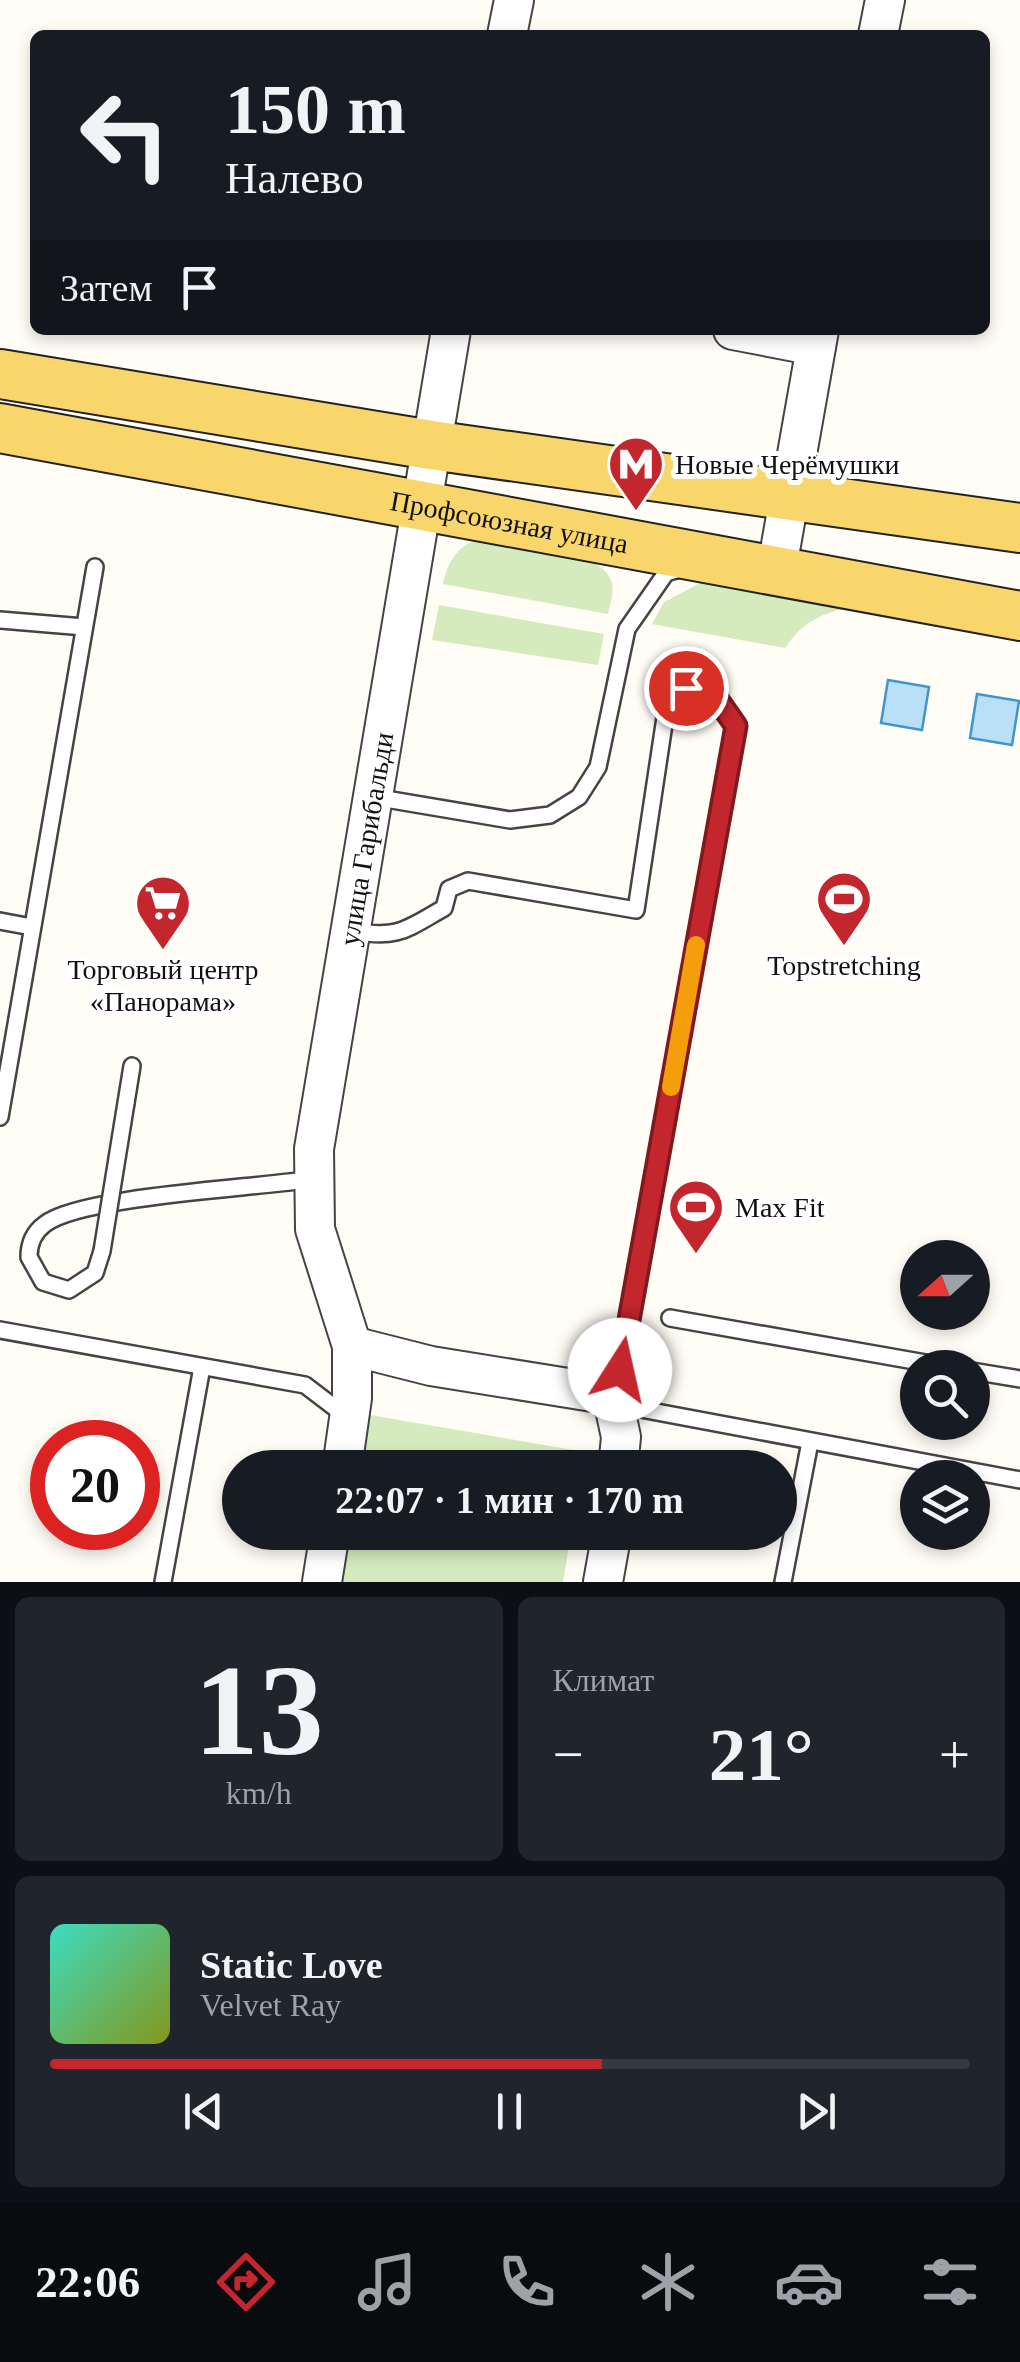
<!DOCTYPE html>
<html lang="ru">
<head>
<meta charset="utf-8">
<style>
	:root { --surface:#171b24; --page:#20242c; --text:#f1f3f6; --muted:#9ea1a6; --line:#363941; --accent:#c4262e }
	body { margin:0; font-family:"Times New Roman",serif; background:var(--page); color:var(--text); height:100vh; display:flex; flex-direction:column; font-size:38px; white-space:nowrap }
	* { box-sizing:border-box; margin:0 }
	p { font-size:32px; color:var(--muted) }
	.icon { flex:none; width:55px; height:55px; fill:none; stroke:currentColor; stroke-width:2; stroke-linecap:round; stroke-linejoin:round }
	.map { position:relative; height:1582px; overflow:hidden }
	.drawer { display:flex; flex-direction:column; gap:15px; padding:15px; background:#0d0f14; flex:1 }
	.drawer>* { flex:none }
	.guide { position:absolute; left:30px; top:30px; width:960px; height:305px; border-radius:15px; box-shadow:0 5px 15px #0003; background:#171b24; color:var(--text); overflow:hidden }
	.needle { width:65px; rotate:249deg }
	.controls { position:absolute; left:900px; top:1240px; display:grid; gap:20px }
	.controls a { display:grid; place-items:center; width:90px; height:90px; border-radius:50%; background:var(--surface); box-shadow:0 5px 15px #0003; font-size:50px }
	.speed { position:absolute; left:30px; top:1420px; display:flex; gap:20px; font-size:50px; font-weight:700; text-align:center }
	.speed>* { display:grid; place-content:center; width:130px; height:130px; border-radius:50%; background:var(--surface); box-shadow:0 5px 15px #0003; line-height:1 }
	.speed .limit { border:15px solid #d22; background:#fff; color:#111 }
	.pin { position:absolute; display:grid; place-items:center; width:85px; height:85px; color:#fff; margin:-42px; border:5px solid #fff; border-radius:50%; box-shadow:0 2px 10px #0007 }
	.me { position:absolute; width:110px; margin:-55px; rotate:10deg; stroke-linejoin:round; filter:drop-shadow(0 0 8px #0008) }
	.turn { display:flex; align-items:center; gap:35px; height:210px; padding:0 30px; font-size:45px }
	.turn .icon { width:130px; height:130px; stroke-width:2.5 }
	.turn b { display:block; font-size:70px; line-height:85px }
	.then { display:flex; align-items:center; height:95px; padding:0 30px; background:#0003; gap:20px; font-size:38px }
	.big { font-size:75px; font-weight:600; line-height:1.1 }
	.drawer .widget { flex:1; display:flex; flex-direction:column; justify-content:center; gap:15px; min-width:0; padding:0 35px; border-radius:15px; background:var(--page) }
	.drawer .dial { align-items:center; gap:0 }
	.dial b { font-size:130px; line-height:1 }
	.song { display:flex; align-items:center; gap:30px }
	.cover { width:120px; height:120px; border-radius:15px; background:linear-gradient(135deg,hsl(170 70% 55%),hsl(70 70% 35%)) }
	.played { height:10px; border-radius:5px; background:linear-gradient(90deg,var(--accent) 60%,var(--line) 60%) }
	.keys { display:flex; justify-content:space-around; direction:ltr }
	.heat { display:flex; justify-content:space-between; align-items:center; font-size:55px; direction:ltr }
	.drawer .tiles { flex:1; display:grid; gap:15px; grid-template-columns:1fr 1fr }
	.widget:last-child { grid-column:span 2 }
	.trip { position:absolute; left:222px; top:1450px; width:575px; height:100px; border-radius:50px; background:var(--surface); box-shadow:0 5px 15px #0003; font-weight:600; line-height:100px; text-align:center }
	.tabs { display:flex; height:160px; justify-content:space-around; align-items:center; background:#090b0e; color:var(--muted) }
	.tabs .icon { width:70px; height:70px }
	.tabs .selected { color:var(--accent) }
	.tabs b { font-size:45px; color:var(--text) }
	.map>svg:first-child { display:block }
	.green { fill:#d5ebbd }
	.water { fill:#b9e0f7; stroke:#3f96cf; stroke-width:2.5 }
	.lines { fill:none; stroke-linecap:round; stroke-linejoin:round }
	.service-casing { stroke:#444; stroke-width:20 }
	.tertiary-casing { stroke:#444; stroke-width:42 }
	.primary-casing { stroke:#222; stroke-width:52 }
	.service { stroke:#fff; stroke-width:15 }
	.tertiary { stroke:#fff; stroke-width:38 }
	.primary { stroke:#f9d66b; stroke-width:48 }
	.service-bridge-casing { stroke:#444; stroke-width:20; stroke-linecap:butt }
	.service-bridge { stroke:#fff; stroke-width:15 }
	.route-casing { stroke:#7f191e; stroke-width:25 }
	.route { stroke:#c4262e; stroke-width:18 }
	.slow { stroke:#f59e0b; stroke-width:18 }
	.labels { text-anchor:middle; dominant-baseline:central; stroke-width:10; stroke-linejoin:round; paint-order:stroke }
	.poi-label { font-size:28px; fill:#111; stroke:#fff; text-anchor:start }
	.street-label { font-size:28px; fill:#111; stroke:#fff }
</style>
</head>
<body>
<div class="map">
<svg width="1020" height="1582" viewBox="0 0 1020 1582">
	<rect width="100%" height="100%" fill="#fffdf5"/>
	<g class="green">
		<path d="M482 538C510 544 596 551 609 576 616 588 611 601 608 614L443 584C448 560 459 544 482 538Z"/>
		<path d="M706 580 855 606C823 613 804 620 785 648L652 624 664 602Z"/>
		<polygon points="439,605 604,634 598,665 432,640"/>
		<polygon points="370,1415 585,1452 583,1467 361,1467"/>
		<polygon points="350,1533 350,1532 571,1533 563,1582 342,1582"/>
	</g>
	<g class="water">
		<polygon points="888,680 929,687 922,730 881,723"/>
		<polygon points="977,694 1019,701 1012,745 970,738"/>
	</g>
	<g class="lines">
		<g class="service-casing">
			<g id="service">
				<polyline points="0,620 84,627"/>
				<polyline points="374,797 510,820 550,815 579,797 598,767 627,629 666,573 680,569"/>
				<polyline points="0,921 32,927"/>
				<path d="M353 931C398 939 405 930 444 908L449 889 468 881 636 910 666 711 686 688 713 693 736 726 614 1404 1020 1480"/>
				<polyline points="126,1103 132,1066"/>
				<polyline points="0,1117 95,567"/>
				<path d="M102 1251 95 1273 69 1290 43 1282 29 1257C29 1243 34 1232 45 1224 80 1196 258 1188 312 1179"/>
				<polyline points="670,1318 954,1368"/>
				<polyline points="0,1330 305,1385 347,1417"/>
				<polyline points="972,1371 1020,1379"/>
				<polyline points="163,1582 202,1367"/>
				<polyline points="783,1582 810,1442"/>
			</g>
		</g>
		<g class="tertiary-casing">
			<g id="tertiary">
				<polyline points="507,35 514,0"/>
				<polyline points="878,35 885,0"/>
				<polyline points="733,330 816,346"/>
				<polyline points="776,573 819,330"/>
				<polyline points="352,1346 431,1366 599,1393 614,1404 621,1437 618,1468"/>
				<path id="s1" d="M342 1468 352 1398V1346L315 1229 314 1149 451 330"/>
				<polyline points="322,1582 330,1532"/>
				<polyline points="603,1582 612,1532"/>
			</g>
		</g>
		<g class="primary-casing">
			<g id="primary">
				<polyline points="0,374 431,445 1020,528"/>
				<path id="s2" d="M0 428 1020 616"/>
			</g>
		</g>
		<use href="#service" class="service"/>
		<use href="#tertiary" class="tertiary"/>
		<use href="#primary" class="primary"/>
		<g class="service-bridge-casing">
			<polyline id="service-bridge" points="102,1251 126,1103"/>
		</g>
		<use href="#service-bridge" class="service-bridge"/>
	</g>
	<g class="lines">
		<g class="route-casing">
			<polyline id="route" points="620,1370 736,726 713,693 686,688"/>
		</g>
		<use href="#route" class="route"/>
		<polyline class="slow" points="671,1087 696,945"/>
	</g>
	<defs>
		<g id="metro-pin" transform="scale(2.875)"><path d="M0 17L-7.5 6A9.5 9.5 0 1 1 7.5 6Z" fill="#c4262e" stroke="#fff"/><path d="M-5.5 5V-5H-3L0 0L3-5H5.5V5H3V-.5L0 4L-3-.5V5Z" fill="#fff"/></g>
		<g id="stadium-pin" transform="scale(2.875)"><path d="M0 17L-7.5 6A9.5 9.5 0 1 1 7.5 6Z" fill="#c4262e" stroke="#fff"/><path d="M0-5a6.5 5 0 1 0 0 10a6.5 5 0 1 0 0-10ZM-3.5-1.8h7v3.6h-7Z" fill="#fff"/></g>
		<g id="supermarket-pin" transform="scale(2.875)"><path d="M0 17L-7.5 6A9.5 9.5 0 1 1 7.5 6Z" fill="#c4262e" stroke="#fff"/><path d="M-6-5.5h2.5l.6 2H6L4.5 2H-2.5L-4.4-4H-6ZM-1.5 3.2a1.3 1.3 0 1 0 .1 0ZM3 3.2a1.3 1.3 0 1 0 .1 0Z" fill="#fff"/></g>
	</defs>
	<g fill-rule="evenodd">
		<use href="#metro-pin" x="636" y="464"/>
		<use href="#stadium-pin" x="844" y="899"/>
		<use href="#supermarket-pin" x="163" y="903"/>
		<use href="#stadium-pin" x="696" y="1207"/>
	</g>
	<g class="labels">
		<g class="poi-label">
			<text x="675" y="464">Новые Черёмушки</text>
			<text x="844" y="965" text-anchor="middle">Topstretching</text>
			<text x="163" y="969" text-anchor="middle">Торговый центр<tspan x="163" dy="32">«Панорама»</tspan></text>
			<text x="735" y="1207">Max Fit</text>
		</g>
		<g class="street-label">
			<text stroke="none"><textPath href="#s2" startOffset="518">Профсоюзная улица</textPath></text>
			<text stroke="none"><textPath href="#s1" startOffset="640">улица Гарибальди</textPath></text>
		</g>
	</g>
</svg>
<div class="controls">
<a><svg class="needle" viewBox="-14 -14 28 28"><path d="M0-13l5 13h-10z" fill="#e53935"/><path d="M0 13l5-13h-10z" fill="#9ea1a6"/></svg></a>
<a><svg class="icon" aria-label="search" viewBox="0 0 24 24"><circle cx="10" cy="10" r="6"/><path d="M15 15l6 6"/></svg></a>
<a><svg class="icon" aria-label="layers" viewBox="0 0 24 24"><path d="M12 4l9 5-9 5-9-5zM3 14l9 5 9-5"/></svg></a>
</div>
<div class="speed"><div class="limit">20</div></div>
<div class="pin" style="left:686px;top:688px;background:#d93025"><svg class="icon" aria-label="arrive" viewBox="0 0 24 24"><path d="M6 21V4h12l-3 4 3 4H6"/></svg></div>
<svg class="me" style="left:620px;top:1370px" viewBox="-20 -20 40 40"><circle r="19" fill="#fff"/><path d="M0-13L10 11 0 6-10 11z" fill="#c4262e"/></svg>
<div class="trip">22:07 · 1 мин · 170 m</div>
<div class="guide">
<div class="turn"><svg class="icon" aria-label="left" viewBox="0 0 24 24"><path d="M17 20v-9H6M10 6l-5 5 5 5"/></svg><div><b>150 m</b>Налево</div></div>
<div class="then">Затем<svg class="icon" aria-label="arrive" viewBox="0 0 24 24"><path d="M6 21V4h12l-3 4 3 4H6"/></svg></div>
</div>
</div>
<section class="drawer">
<div class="tiles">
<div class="widget dial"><b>13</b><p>km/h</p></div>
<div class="widget"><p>Климат</p>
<div class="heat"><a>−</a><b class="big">21°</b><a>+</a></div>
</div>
<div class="widget">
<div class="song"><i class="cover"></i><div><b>Static Love</b><p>Velvet Ray</p></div></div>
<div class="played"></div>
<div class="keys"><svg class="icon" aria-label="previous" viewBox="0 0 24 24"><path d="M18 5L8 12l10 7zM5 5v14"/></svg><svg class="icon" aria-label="pause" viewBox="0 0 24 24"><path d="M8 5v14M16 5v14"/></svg><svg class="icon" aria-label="next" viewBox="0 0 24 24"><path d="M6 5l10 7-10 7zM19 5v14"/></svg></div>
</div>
</div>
</section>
<nav class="tabs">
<b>22:06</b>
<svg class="icon selected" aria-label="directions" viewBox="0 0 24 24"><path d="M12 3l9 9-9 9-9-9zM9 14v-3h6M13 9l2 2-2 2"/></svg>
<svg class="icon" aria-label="music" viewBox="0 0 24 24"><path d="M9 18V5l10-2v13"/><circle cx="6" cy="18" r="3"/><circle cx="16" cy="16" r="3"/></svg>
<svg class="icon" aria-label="phone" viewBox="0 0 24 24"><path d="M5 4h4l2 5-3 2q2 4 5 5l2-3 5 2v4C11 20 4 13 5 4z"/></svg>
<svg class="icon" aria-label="climate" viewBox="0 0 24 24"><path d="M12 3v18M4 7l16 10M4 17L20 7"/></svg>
<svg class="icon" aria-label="car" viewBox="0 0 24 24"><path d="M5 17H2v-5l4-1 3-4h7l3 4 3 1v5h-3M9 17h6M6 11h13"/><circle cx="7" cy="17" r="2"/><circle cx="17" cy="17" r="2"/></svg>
<svg class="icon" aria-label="filters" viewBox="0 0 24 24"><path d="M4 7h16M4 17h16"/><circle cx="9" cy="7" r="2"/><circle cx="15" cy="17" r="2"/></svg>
</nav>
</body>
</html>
